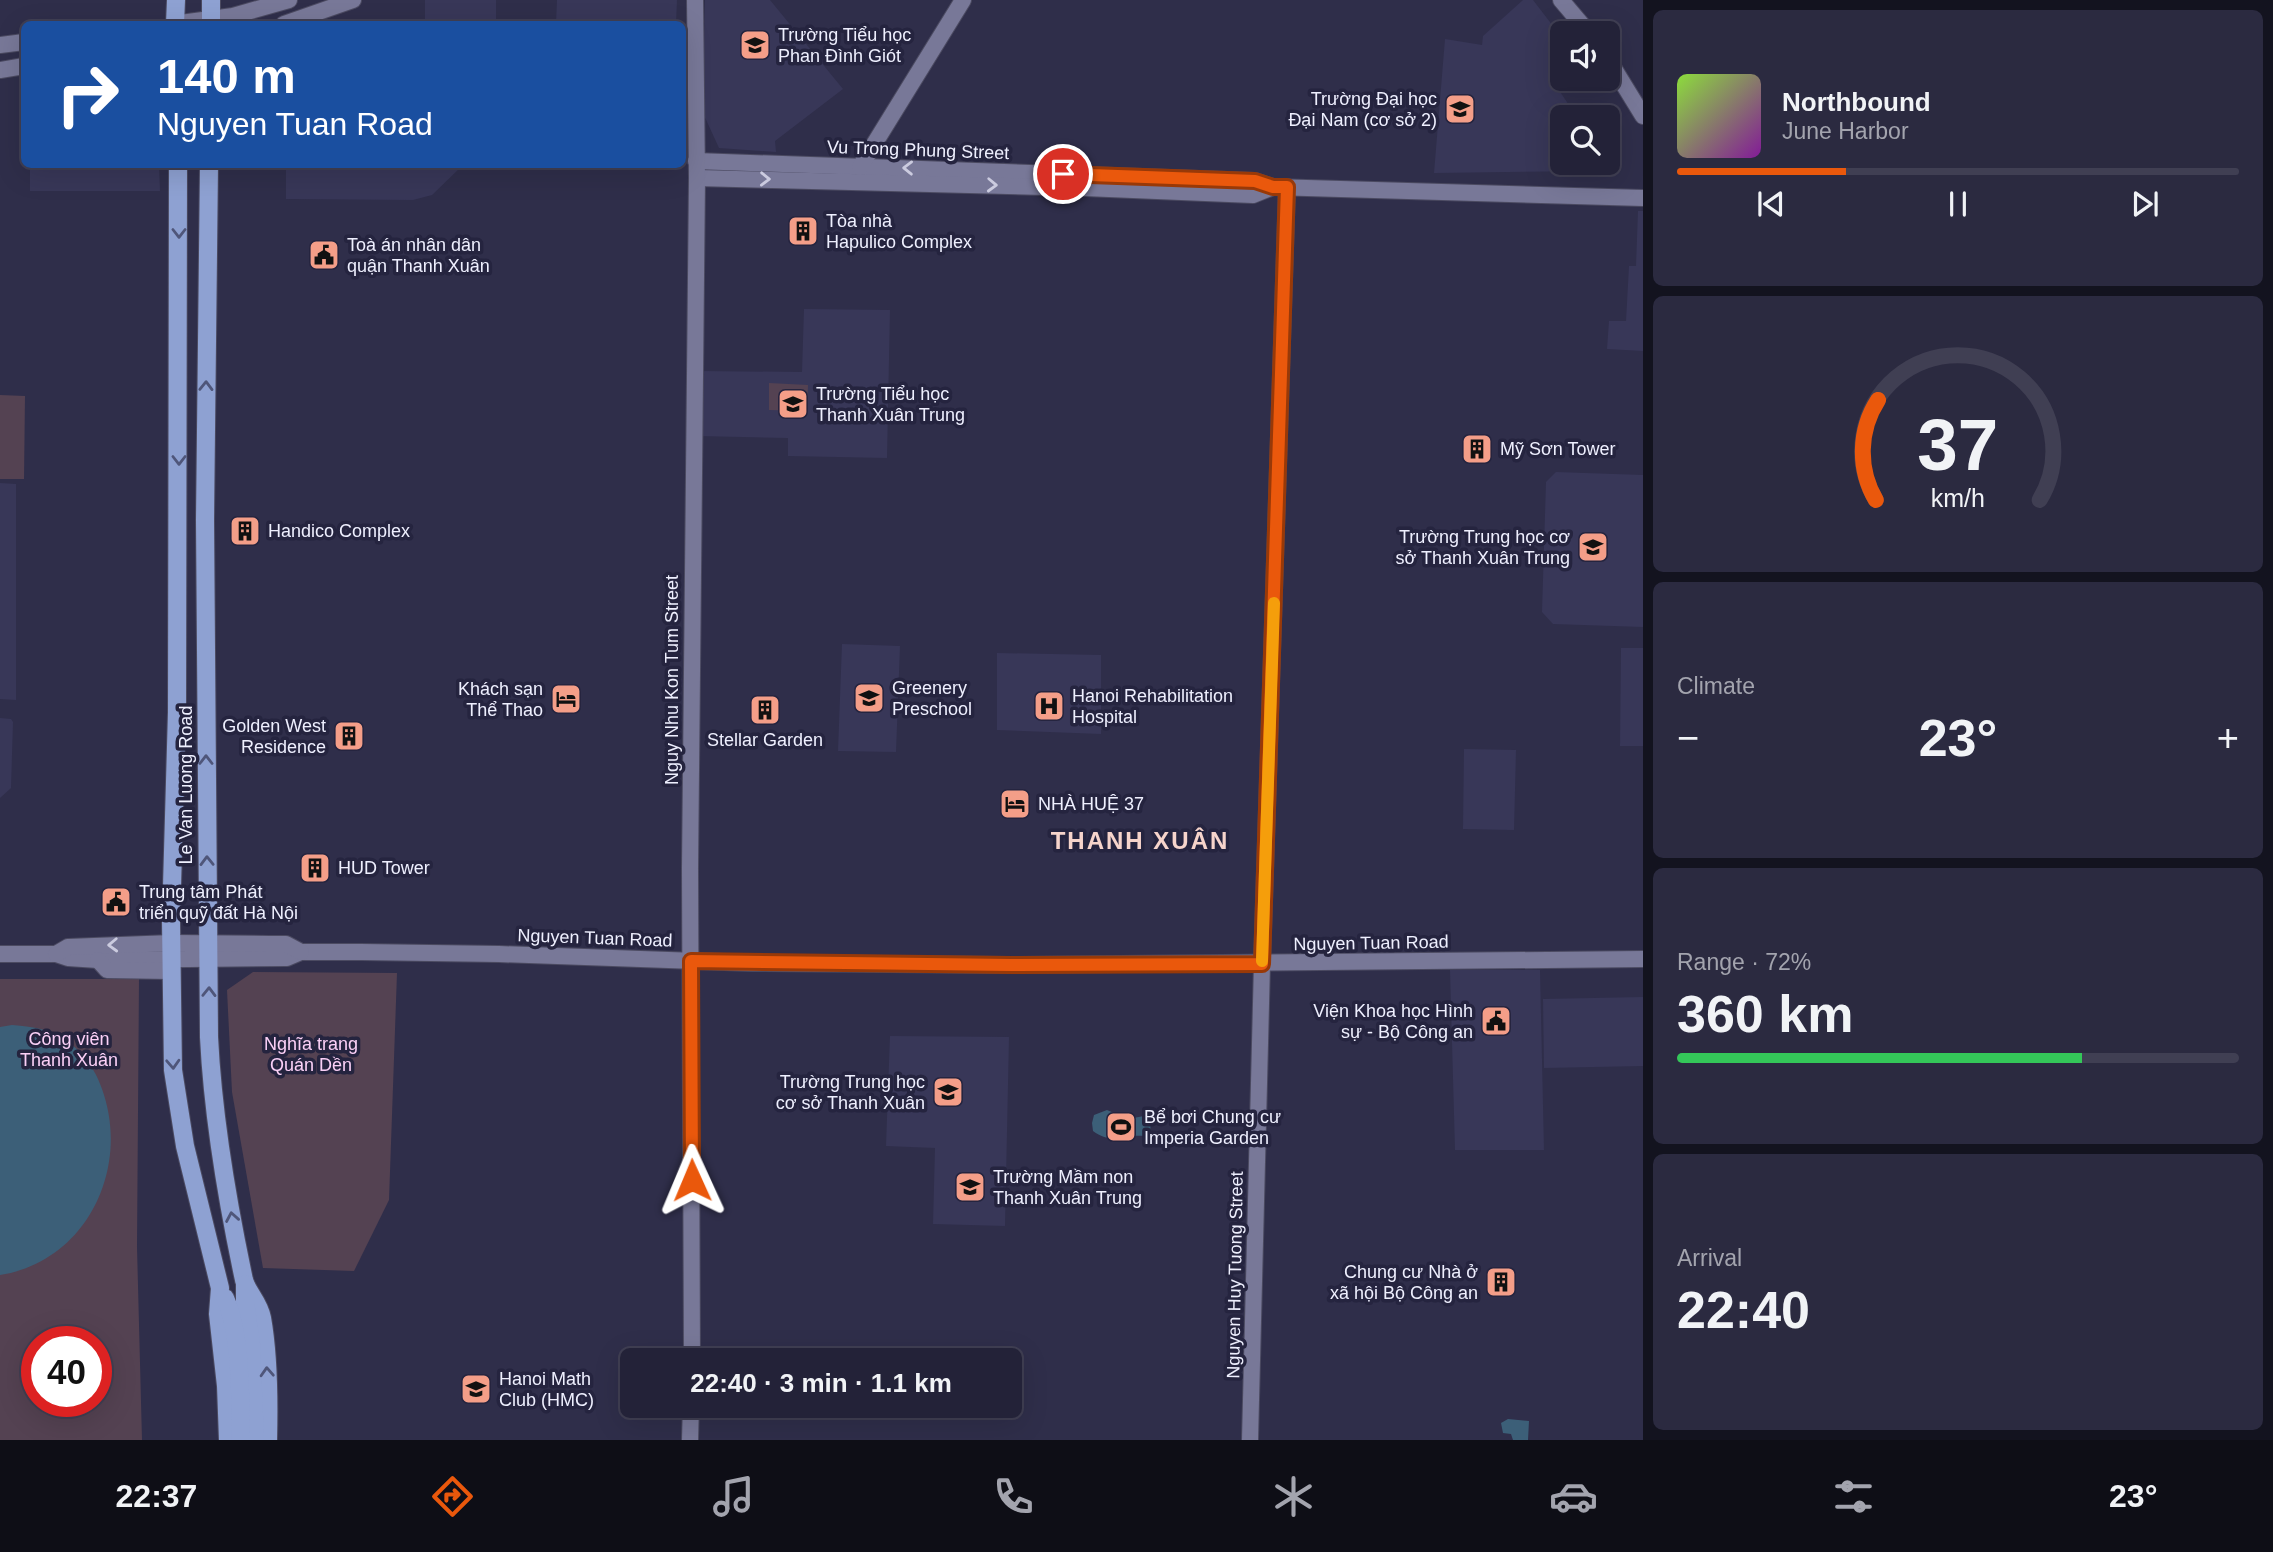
<!DOCTYPE html>
<html lang="en">
<head>
<meta charset="utf-8">
<style>
	:root { --surface:#232238; --page:#2b2a40; --text:#f1f3f6; --muted:#a3a4ae; --line:#403f53; --accent:#ea580c }
	body { margin:0; font-family:Arial,sans-serif; background:var(--page); color:var(--text); height:100vh; display:flex; flex-direction:column; font-size:26px; white-space:nowrap }
	* { box-sizing:border-box; margin:0 }
	p { font-size:23px; color:var(--muted) }
	.icon { flex:none; width:38px; height:38px; fill:none; stroke:currentColor; stroke-width:2; stroke-linecap:round; stroke-linejoin:round }
	.map { position:relative; flex:1; overflow:hidden }
	.drawer { display:flex; flex-direction:column; gap:10px; padding:10px; background:#13131f; width:630px }
	.drawer>* { flex:none }
	.banner { position:absolute; left:21px; top:21px; width:665px; height:147px; border-radius:10px; box-shadow:0 7px 28px #0002,0 0 0 2px var(--line); background:#1a4fa0; color:#fff; overflow:hidden }
	.buttons { position:absolute; left:1550px; top:21px; display:grid; gap:14px }
	.buttons a { display:grid; place-items:center; width:70px; height:70px; border-radius:10px; background:var(--surface); box-shadow:0 7px 28px #0002,0 0 0 2px var(--line); font-size:35px }
	.speed { position:absolute; left:21px; top:1326px; display:flex; gap:14px; font-size:35px; font-weight:700; text-align:center }
	.speed>* { display:grid; place-content:center; width:91px; height:91px; border-radius:50%; background:var(--surface); box-shadow:0 7px 28px #0002,0 0 0 2px var(--line); line-height:1 }
	.speed .limit { border:10px solid #d22; background:#fff; color:#111 }
	.pin { position:absolute; display:grid; place-items:center; width:60px; height:60px; color:#fff; margin:-30px; border:4px solid #fff; border-radius:50%; box-shadow:0 2px 7px #0007 }
	.me { position:absolute; width:77px; margin:-38px; rotate:359deg; stroke-linejoin:round; filter:drop-shadow(0 0 5px #0008) }
	.turn { display:flex; align-items:center; gap:24px; height:147px; padding:0 21px; font-size:32px }
	.turn .icon { width:91px; height:91px; stroke-width:2.5 }
	.turn b { display:block; font-size:49px; line-height:60px }
	.big { font-size:52px; font-weight:700; line-height:1.1 }
	.drawer .card { flex:1; display:flex; flex-direction:column; justify-content:center; gap:10px; min-width:0; padding:0 24px; border-radius:10px; background:var(--page) }
	.drawer .dial { align-items:center; gap:0 }
	.dial svg { height:182px; overflow:visible; fill:none; stroke:var(--line); stroke-width:7; stroke-linecap:round; text-anchor:middle }
	.dial text { fill:var(--text); stroke:none }
	.song { display:flex; align-items:center; gap:21px }
	.cover { width:84px; height:84px; border-radius:10px; background:linear-gradient(135deg,hsl(90 70% 55%),hsl(290 70% 35%)) }
	.played { height:7px; border-radius:4px; background:linear-gradient(90deg,var(--accent) 30%,var(--line) 30%) }
	.keys { display:flex; justify-content:space-around; direction:ltr }
	.heat { display:flex; justify-content:space-between; align-items:center; font-size:38px; direction:ltr }
	.charge { height:10px; border-radius:5px; background:linear-gradient(90deg,#34c759 72%,var(--line) 0) }
	.trip { position:absolute; left:620px; top:1348px; width:402px; height:70px; border-radius:10px; background:var(--surface); box-shadow:0 7px 28px #0002,0 0 0 2px var(--line); font-weight:700; line-height:70px; text-align:center }
	.tab-bar { display:flex; height:112px; justify-content:space-around; align-items:center; background:#0e0e16; color:var(--muted) }
	.tab-bar .icon { width:49px; height:49px }
	.tab-bar .active { color:var(--accent) }
	.tab-bar b { font-size:32px; color:var(--text) }
	main { display:flex; flex:1; min-height:0 }
	.map>svg:first-child { display:block }
	.built { fill:#383758 }
	.green { fill:#544252; fill-rule:evenodd }
	.water { fill:#3c5f78 }
	.lines { fill:none; stroke-linecap:round; stroke-linejoin:round }
	.secondary-casing { stroke:#4b4a61; stroke-width:18 }
	.primary-casing { stroke:#4b4a61; stroke-width:20 }
	.secondary { stroke:#787898; stroke-width:16 }
	.primary { stroke:#8ea1d2; stroke-width:18 }
	.oneway { stroke:#cbcbdf }
	.oneway2 { stroke:#4f567a }
	.route-casing { stroke:#983908; stroke-width:18 }
	.route { stroke:#ea580c; stroke-width:12 }
	.slow { stroke:#f59e0b; stroke-width:12 }
	.labels { text-anchor:middle; dominant-baseline:central; stroke-width:7; stroke-linejoin:round; paint-order:stroke }
	.poi-label { font-size:18px; fill:#eeeffe; stroke:#25243f; text-anchor:start }
	.street-label { font-size:18px; fill:#eeeffe; stroke:#25243f }
	.park-label { font-size:18px; fill:#fbd0f7; stroke:#25243f }
	.district-label { font-size:24px; font-weight:bold; letter-spacing:2px; fill:#f6d4cb; stroke:#25243f }
</style>
</head>
<body>
<main>
<div class="map">
<svg width="1643" height="1440" viewBox="0 0 1643 1440">
	<rect width="100%" height="100%" fill="#2f2e4a"/>
	<g class="built">
		<rect x="425" y="0" width="71" height="24"/>
		<polygon points="557,0 677,0 676,24 556,24"/>
		<polygon points="705,0 770,0 843,89 775,141 776,152 719,148 708,124 703,113"/>
		<polygon points="1523,0 1533,0 1563,39 1563,62 1548,74 1577,117 1563,117 1563,163 1592,163 1591,171 1434,173 1445,39 1482,45 1483,36"/>
		<polygon points="30,165 159,165 160,191 30,191"/>
		<polygon points="286,165 286,164 463,165 432,195 413,200 286,199"/>
		<polygon points="1638,211 1643,211 1643,351 1607,349 1609,321 1626,321 1629,266 1636,266"/>
		<polygon points="804,309 890,310 887,458 788,456 788,438 698,436 699,371 802,372"/>
		<polygon points="1556,472 1643,475 1643,627 1553,624 1542,612 1546,482"/>
		<polygon points="0,483 16,484 16,700 0,699"/>
		<polygon points="842,644 900,646 896,752 838,751"/>
		<polygon points="1621,648 1643,648 1643,746 1620,746"/>
		<polygon points="997,653 1101,655 1101,734 997,730"/>
		<polygon points="0,718 11,719 13,722 11,788 0,798"/>
		<polygon points="1464,749 1516,750 1514,830 1463,829"/>
		<polygon points="1450,970 1540,970 1544,1150 1455,1150"/>
		<polygon points="1643,997 1643,1066 1544,1068 1543,999"/>
		<polygon points="890,1036 1009,1037 1005,1226 933,1224 935,1148 886,1146"/>
	</g>
	<g class="green">
		<polygon points="769,383 808,385 807,411 769,410"/>
		<polygon points="0,395 25,396 24,479 0,479"/>
		<polygon points="253,972 397,973 389,1200 354,1271 263,1268 232,1092 227,990"/>
		<path d="M0 979H139L137 1247 142 1440H0ZM37 1342H96V1402H37Z"/>
	</g>
	<g class="water">
		<path d="M12 1025C23 1026 34 1027 44 1030 73 1039 93 1062 102 1089 131 1169 86 1262 0 1275V1027Z"/>
		<path d="M1107 1110 1128 1119 1144 1116 1151 1123 1150 1131 1144 1136C1122 1134 1112 1145 1093 1131L1092 1123 1094 1115Z"/>
		<polygon points="1508,1419 1529,1421 1528,1440 1513,1440 1511,1434 1503,1433 1501,1423"/>
	</g>
	<g class="lines">
		<g class="secondary-casing">
			<g id="secondary">
				<polyline points="1561,0 1589,33"/>
				<polyline points="173,24 233,16 289,0"/>
				<polyline points="284,24 353,0"/>
				<polyline points="0,45 24,42"/>
				<polyline points="1608,59 1643,116"/>
				<polyline points="0,70 24,66"/>
				<polyline points="696,161 1255,181 1273,187 1643,198"/>
				<polyline points="860,167 963,0"/>
				<polyline points="697,178 1085,188 1253,195 1273,187"/>
				<polyline points="0,954 56,954 68,958 98,960 287,958 301,952 361,952 499,954 752,963 1011,965 1643,959"/>
				<polyline points="56,954 68,947 172,943 270,944 286,944 301,952"/>
				<polyline points="98,960 107,970 171,971"/>
				<polyline points="692,1360 690,869 697,178 695,0"/>
				<polyline points="690,1440 691,1405"/>
				<polyline points="1250,1440 1262,964 1287,187"/>
			</g>
		</g>
		<g class="primary-casing">
			<g id="primary">
				<polyline points="175,24 176,0"/>
				<polyline points="211,24 211,0"/>
				<polyline points="178,164 177,712 171,921 173,1070 185,1146 220,1288 218,1314 226,1386 228,1440"/>
				<path d="M209 164 205 520 209 1037C213 1118 227 1200 244 1280 247 1292 259 1302 262 1318 269 1357 269 1400 268 1440"/>
				<polyline points="245,1284 245,1302 251,1343 255,1440"/>
				<path d="M225 1298C241 1332 241 1402 240 1440"/>
			</g>
		</g>
		<use href="#secondary" class="secondary"/>
		<use href="#primary" class="primary"/>
	</g>
	<defs><path id="oneway-chevron" d="M-2-3.5L2.5 0L-2 3.5" fill="none" stroke-width="1.6" stroke-linecap="round" stroke-linejoin="round" transform="scale(1.75)"/></defs>
	<g class="oneway">
		<use href="#oneway-chevron" transform="translate(908 168) rotate(-179)"/>
		<use href="#oneway-chevron" transform="translate(765 179) rotate(1)"/>
		<use href="#oneway-chevron" transform="translate(992 185) rotate(2)"/>
		<use href="#oneway-chevron" transform="translate(113 945) rotate(178)"/>
	</g>
	<g class="oneway2">
		<use href="#oneway-chevron" transform="translate(179 233) rotate(90)"/>
		<use href="#oneway-chevron" transform="translate(206 386) rotate(-89)"/>
		<use href="#oneway-chevron" transform="translate(179 460) rotate(90)"/>
		<use href="#oneway-chevron" transform="translate(206 760) rotate(-90)"/>
		<use href="#oneway-chevron" transform="translate(207 861) rotate(-91)"/>
		<use href="#oneway-chevron" transform="translate(209 992) rotate(-89)"/>
		<use href="#oneway-chevron" transform="translate(173 1064) rotate(87)"/>
		<use href="#oneway-chevron" transform="translate(232 1217) rotate(-100)"/>
		<use href="#oneway-chevron" transform="translate(267 1372) rotate(-93)"/>
	</g>
	<g class="lines">
		<g class="route-casing">
			<polyline id="route" points="692,1180 691,961 1011,965 1262,964 1287,187 1273,187 1255,181 1063,174"/>
		</g>
		<use href="#route" class="route"/>
		<polyline class="slow" points="1262,961 1274,603"/>
	</g>
	<defs>
		<g id="school-square" transform="scale(1.575)"><rect x="-9" y="-9" width="18" height="18" rx="4" fill="#f49e88" stroke="#25243f"/><path d="M0-5L7-2L0 1L-7-2ZM-4 1L0 2.5L4 1V4Q0 6-4 4Z" fill="#111"/></g>
		<g id="university-square" transform="scale(1.575)"><rect x="-9" y="-9" width="18" height="18" rx="4" fill="#f49e88" stroke="#25243f"/><path d="M0-5L7-2L0 1L-7-2ZM-4 1L0 2.5L4 1V4Q0 6-4 4Z" fill="#111"/></g>
		<g id="building-square" transform="scale(1.575)"><rect x="-9" y="-9" width="18" height="18" rx="4" fill="#f49e88" stroke="#25243f"/><path d="M-4-6H4V6H1V3H-1V6H-4ZM-2.5-4.3h1.7v1.8h-1.7ZM.8-4.3h1.7v1.8H.8ZM-2.5-1h1.7V.8h-1.7ZM.8-1h1.7V.8H.8Z" fill="#111"/></g>
		<g id="civic-square" transform="scale(1.575)"><rect x="-9" y="-9" width="18" height="18" rx="4" fill="#f49e88" stroke="#25243f"/><path d="M-.6-6.5H3V-4.5H.6V-3L4-1V1h2V6H-6V1h2V-1L-.6-3ZM-1.2 2.5V6h2.4V2.5Z" fill="#111"/></g>
		<g id="hotel-square" transform="scale(1.575)"><rect x="-9" y="-9" width="18" height="18" rx="4" fill="#f49e88" stroke="#25243f"/><path d="M-6-4.5h1.5V1H6V5H4.5V3h-9V5H-6ZM-4 0a1.8 1.8 0 1 1 3.6 0ZM.5 0V-2.5h3Q6-2.5 6 0Z" fill="#111"/></g>
		<g id="hospital-square" transform="scale(1.575)"><rect x="-9" y="-9" width="18" height="18" rx="4" fill="#f49e88" stroke="#25243f"/><path d="M-5-5h3v3.5h4V-5h3V5h-3V1.5h-4V5h-3Z" fill="#111"/></g>
		<g id="stadium-square" transform="scale(1.575)"><rect x="-9" y="-9" width="18" height="18" rx="4" fill="#f49e88" stroke="#25243f"/><path d="M0-5a6.5 5 0 1 0 0 10a6.5 5 0 1 0 0-10ZM-3.5-1.8h7v3.6h-7Z" fill="#111"/></g>
	</defs>
	<g fill-rule="evenodd">
		<use href="#school-square" x="755" y="45"/>
		<use href="#university-square" x="1460" y="109"/>
		<use href="#building-square" x="803" y="231"/>
		<use href="#civic-square" x="324" y="255"/>
		<use href="#school-square" x="793" y="404"/>
		<use href="#building-square" x="1477" y="449"/>
		<use href="#building-square" x="245" y="531"/>
		<use href="#school-square" x="1593" y="547"/>
		<use href="#school-square" x="869" y="698"/>
		<use href="#hotel-square" x="566" y="699"/>
		<use href="#hospital-square" x="1049" y="706"/>
		<use href="#building-square" x="765" y="710"/>
		<use href="#building-square" x="349" y="736"/>
		<use href="#hotel-square" x="1015" y="804"/>
		<use href="#building-square" x="315" y="868"/>
		<use href="#civic-square" x="116" y="902"/>
		<use href="#civic-square" x="1496" y="1021"/>
		<use href="#school-square" x="948" y="1092"/>
		<use href="#stadium-square" x="1121" y="1127"/>
		<use href="#school-square" x="970" y="1187"/>
		<use href="#building-square" x="1501" y="1282"/>
		<use href="#school-square" x="476" y="1389"/>
	</g>
	<g class="labels">
		<g class="poi-label">
			<text x="778" y="35">Trường Tiểu học<tspan x="778" dy="21">Phan Đình Giót</tspan></text>
			<text x="1437" y="99" text-anchor="end">Trường Đại học<tspan x="1437" dy="21">Đại Nam (cơ sở 2)</tspan></text>
			<text x="826" y="221">Tòa nhà<tspan x="826" dy="21">Hapulico Complex</tspan></text>
			<text x="347" y="245">Toà án nhân dân<tspan x="347" dy="21">quận Thanh Xuân</tspan></text>
			<text x="816" y="394">Trường Tiểu học<tspan x="816" dy="21">Thanh Xuân Trung</tspan></text>
			<text x="1500" y="449">Mỹ Sơn Tower</text>
			<text x="268" y="531">Handico Complex</text>
			<text x="1570" y="537" text-anchor="end">Trường Trung học cơ<tspan x="1570" dy="21">sở Thanh Xuân Trung</tspan></text>
			<text x="892" y="688">Greenery<tspan x="892" dy="21">Preschool</tspan></text>
			<text x="543" y="689" text-anchor="end">Khách sạn<tspan x="543" dy="21">Thể Thao</tspan></text>
			<text x="1072" y="696">Hanoi Rehabilitation<tspan x="1072" dy="21">Hospital</tspan></text>
			<text x="326" y="726" text-anchor="end">Golden West<tspan x="326" dy="21">Residence</tspan></text>
			<text x="765" y="740" text-anchor="middle">Stellar Garden</text>
			<text x="1038" y="804">NHÀ HUỆ 37</text>
			<text x="338" y="868">HUD Tower</text>
			<text x="139" y="892">Trung tâm Phát<tspan x="139" dy="21">triển quỹ đất Hà Nội</tspan></text>
			<text x="1473" y="1011" text-anchor="end">Viện Khoa học Hình<tspan x="1473" dy="21">sự - Bộ Công an</tspan></text>
			<text x="925" y="1082" text-anchor="end">Trường Trung học<tspan x="925" dy="21">cơ sở Thanh Xuân</tspan></text>
			<text x="1144" y="1117">Bể bơi Chung cư<tspan x="1144" dy="21">Imperia Garden</tspan></text>
			<text x="993" y="1177">Trường Mầm non<tspan x="993" dy="21">Thanh Xuân Trung</tspan></text>
			<text x="1478" y="1272" text-anchor="end">Chung cư Nhà ở<tspan x="1478" dy="21">xã hội Bộ Công an</tspan></text>
			<text x="499" y="1379">Hanoi Math<tspan x="499" dy="21">Club (HMC)</tspan></text>
		</g>
		<g class="street-label">
			<text transform="translate(918 150) rotate(2)">Vu Trong Phung Street</text>
			<text transform="translate(672 680) rotate(-90)">Nguy Nhu Kon Tum Street</text>
			<text transform="translate(186 785) rotate(-90)">Le Van Luong Road</text>
			<text transform="translate(595 938) rotate(2)">Nguyen Tuan Road</text>
			<text transform="translate(1371 943) rotate(-1)">Nguyen Tuan Road</text>
			<text transform="translate(1235 1275) rotate(-89)">Nguyen Huy Tuong Street</text>
		</g>
		<g class="park-label">
			<text x="69" y="1039">Công viên<tspan x="69" dy="21">Thanh Xuân</tspan></text>
			<text x="311" y="1044">Nghĩa trang<tspan x="311" dy="21">Quán Dền</tspan></text>
		</g>
		<g class="district-label">
			<text x="1140" y="840">THANH XUÂN</text>
		</g>
	</g>
</svg>
<div class="buttons">
<a><svg class="icon" aria-label="sound" viewBox="0 0 24 24"><path d="M4 9h4l5-4v14l-5-4H4zM17 9q2 3 0 6"/></svg></a>
<a><svg class="icon" aria-label="search" viewBox="0 0 24 24"><circle cx="10" cy="10" r="6"/><path d="M15 15l6 6"/></svg></a>
</div>
<div class="speed"><div class="limit">40</div></div>
<div class="pin" style="left:1063px;top:174px;background:#d93025"><svg class="icon" aria-label="arrive" viewBox="0 0 24 24"><path d="M6 21V4h12l-3 4 3 4H6"/></svg></div>
<svg class="me" style="left:692px;top:1180px" viewBox="-20 -20 40 40"><path d="M0-17L14 15 0 8-14 15z" fill="#ea580c" stroke="#fff" stroke-width="4"/></svg>
<div class="trip">22:40 · 3 min · 1.1 km</div>
<div class="banner">
<div class="turn"><svg class="icon" aria-label="right" viewBox="0 0 24 24"><path d="M7 20v-9h11M14 6l5 5-5 5"/></svg><div><b>140 m</b>Nguyen Tuan Road</div></div>
</div>
</div>
<section class="drawer">
<div class="card">
<div class="song"><i class="cover"></i><div><b>Northbound</b><p>June Harbor</p></div></div>
<div class="played"></div>
<div class="keys"><svg class="icon" aria-label="previous" viewBox="0 0 24 24"><path d="M18 5L8 12l10 7zM5 5v14"/></svg><svg class="icon" aria-label="pause" viewBox="0 0 24 24"><path d="M8 5v14M16 5v14"/></svg><svg class="icon" aria-label="next" viewBox="0 0 24 24"><path d="M6 5l10 7-10 7zM19 5v14"/></svg></div>
</div>
<div class="card dial"><svg viewBox="0 0 100 80">
<path d="M14 69A42 42 0 1 1 86 69"/>
<path d="M14 69A42 42 0 0 1 15 25" stroke="#ea580c"/>
<text x="50" y="56" font-size="32" font-weight="700">37</text>
<text x="50" y="72" font-size="11">km/h</text>
</svg></div>
<div class="card"><p>Climate</p>
<div class="heat"><a>−</a><b class="big">23°</b><a>+</a></div>
</div>
<div class="card"><p>Range · 72%</p><b class="big">360 km</b><div class="charge"></div></div>
<div class="card"><p>Arrival</p><b class="big">22:40</b></div>
</section>
</main>
<nav class="tab-bar">
<b>22:37</b>
<svg class="icon active" aria-label="directions" viewBox="0 0 24 24"><path d="M12 3l9 9-9 9-9-9zM9 14v-3h6M13 9l2 2-2 2"/></svg>
<svg class="icon" aria-label="music" viewBox="0 0 24 24"><path d="M9 18V5l10-2v13"/><circle cx="6" cy="18" r="3"/><circle cx="16" cy="16" r="3"/></svg>
<svg class="icon" aria-label="phone" viewBox="0 0 24 24"><path d="M5 4h4l2 5-3 2q2 4 5 5l2-3 5 2v4C11 20 4 13 5 4z"/></svg>
<svg class="icon" aria-label="climate" viewBox="0 0 24 24"><path d="M12 3v18M4 7l16 10M4 17L20 7"/></svg>
<svg class="icon" aria-label="car" viewBox="0 0 24 24"><path d="M5 17H2v-5l4-1 3-4h7l3 4 3 1v5h-3M9 17h6M6 11h13"/><circle cx="7" cy="17" r="2"/><circle cx="17" cy="17" r="2"/></svg>
<svg class="icon" aria-label="filters" viewBox="0 0 24 24"><path d="M4 7h16M4 17h16"/><circle cx="9" cy="7" r="2"/><circle cx="15" cy="17" r="2"/></svg>
<b>23°</b>
</nav>
</body>
</html>
